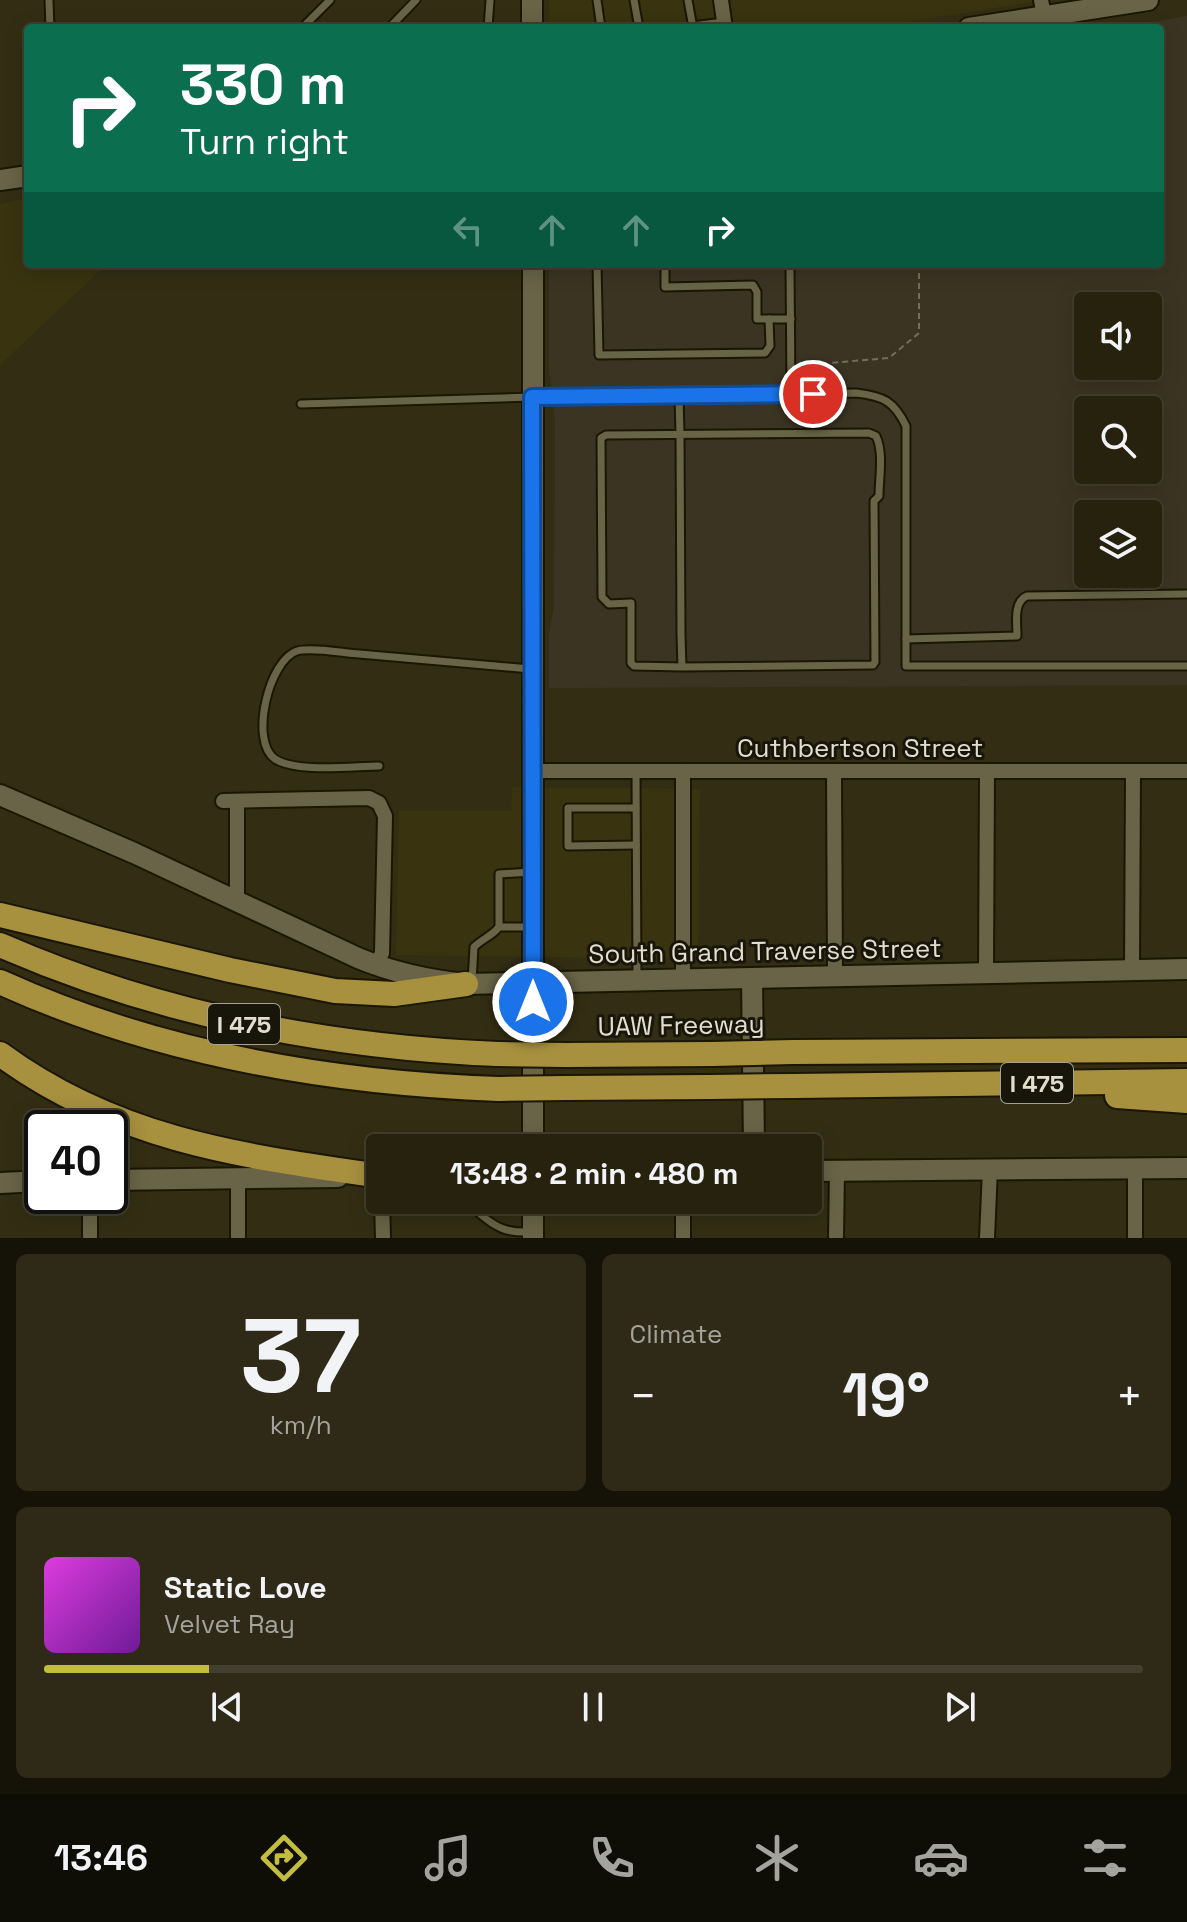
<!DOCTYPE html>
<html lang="en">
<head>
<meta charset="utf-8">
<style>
	:root { --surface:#26220e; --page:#2e2a17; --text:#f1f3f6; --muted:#a4a49e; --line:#423f2e; --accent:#c4bc3d }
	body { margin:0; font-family:"Space Grotesk",sans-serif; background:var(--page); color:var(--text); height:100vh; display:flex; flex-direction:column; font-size:30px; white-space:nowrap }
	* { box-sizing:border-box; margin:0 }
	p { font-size:26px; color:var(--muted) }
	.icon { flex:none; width:44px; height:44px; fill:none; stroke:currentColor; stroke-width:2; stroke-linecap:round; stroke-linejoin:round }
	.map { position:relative; height:1238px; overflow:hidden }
	.details { display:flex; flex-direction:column; gap:16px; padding:16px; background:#151308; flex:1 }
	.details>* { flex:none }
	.guide { position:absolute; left:24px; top:24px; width:1140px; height:244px; border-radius:8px; box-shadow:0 4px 20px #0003,0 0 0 2px var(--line); background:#0b6e4f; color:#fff; overflow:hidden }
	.controls { position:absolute; left:1074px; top:292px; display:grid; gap:16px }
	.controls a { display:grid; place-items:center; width:88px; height:88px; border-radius:8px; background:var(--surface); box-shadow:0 4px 20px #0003,0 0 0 2px var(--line); font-size:40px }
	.speed { position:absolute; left:24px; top:1110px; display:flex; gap:16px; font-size:40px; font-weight:700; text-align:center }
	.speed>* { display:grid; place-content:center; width:104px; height:104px; border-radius:50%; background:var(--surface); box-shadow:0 4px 20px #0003,0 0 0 2px var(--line); line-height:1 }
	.speed .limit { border:4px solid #111; border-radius:12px; background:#fff; color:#111 }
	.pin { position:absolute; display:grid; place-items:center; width:68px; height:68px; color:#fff; margin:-34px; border:4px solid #fff; border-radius:50%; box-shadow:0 2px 8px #0007 }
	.me { position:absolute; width:88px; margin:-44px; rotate:0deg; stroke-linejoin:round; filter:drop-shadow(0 0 6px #0008) }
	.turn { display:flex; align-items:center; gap:28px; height:168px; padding:0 24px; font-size:36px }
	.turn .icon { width:104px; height:104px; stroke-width:2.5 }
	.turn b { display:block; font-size:56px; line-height:68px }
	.lanes { display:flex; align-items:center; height:76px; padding:0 24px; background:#0003; justify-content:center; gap:40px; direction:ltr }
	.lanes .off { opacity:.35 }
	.big { font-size:60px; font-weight:700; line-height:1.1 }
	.details .widget { flex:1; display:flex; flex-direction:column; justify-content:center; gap:12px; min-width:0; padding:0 28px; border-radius:12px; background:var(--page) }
	.details .dial { align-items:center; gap:0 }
	.dial b { font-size:104px; line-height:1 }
	.song { display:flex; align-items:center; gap:24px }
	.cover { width:96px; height:96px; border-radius:12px; background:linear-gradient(135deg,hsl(300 70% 55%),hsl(280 70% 35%)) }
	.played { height:8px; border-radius:4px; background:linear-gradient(90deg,var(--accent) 15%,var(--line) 15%) }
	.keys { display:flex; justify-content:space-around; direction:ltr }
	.heat { display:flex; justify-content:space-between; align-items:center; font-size:44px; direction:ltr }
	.details .tiles { flex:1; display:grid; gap:16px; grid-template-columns:1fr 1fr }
	.widget:last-child { grid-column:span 2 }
	.trip { position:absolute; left:366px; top:1134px; width:456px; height:80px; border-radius:8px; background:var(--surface); box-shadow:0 4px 20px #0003,0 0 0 2px var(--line); font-weight:700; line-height:80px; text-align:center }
	.tabs { display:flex; height:128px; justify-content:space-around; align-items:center; background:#0f0e06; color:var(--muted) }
	.tabs .icon { width:56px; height:56px }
	.tabs .current { color:var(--accent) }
	.tabs b { font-size:36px; color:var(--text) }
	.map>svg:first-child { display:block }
	.built { fill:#39330f }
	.industrial { fill:#3c3423; fill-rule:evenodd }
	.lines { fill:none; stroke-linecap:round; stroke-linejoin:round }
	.lane-casing { stroke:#1b1600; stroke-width:11 }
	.street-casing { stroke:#1b1600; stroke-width:18 }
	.secondary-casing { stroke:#1b1600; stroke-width:24 }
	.highway-casing { stroke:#1b1600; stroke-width:28 }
	.path { stroke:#736f58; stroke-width:2; stroke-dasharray:6 4; stroke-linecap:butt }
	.lane { stroke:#696447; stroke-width:7 }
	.street { stroke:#696447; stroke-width:14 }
	.secondary { stroke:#696447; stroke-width:20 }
	.highway { stroke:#a7913f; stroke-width:24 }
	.highway-bridge-casing { stroke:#1b1600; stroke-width:28; stroke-linecap:butt }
	.highway-bridge { stroke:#a7913f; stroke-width:24 }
	.route-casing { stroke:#114b97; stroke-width:20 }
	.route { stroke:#1a73e8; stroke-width:14 }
	.labels { text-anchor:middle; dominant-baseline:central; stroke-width:6; stroke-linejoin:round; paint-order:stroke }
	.shield { fill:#18160a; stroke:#a5a293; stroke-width:2 }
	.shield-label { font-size:24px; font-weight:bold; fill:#e1dece }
	.street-label { font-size:26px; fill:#e1dece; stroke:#18160a }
</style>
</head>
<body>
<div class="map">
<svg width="1187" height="1238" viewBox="0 0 1187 1238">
	<rect width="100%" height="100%" fill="#332e13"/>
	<g class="built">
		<polygon points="549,0 1045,0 871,28 549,28"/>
		<polygon points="28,198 28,264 107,264 0,365 0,204"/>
		<polygon points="512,787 700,789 698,959 396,955 399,811 511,811"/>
	</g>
	<path class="industrial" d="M1187 16V685L549 688V634L554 606 555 424 549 365V264H1160V28H1119ZM1088 306H1148V366H1088ZM1088 410H1148V470H1088ZM1088 514H1148V574H1088Z"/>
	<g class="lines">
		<g class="lane-casing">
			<g id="lane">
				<polyline points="49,0 50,28"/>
				<polyline points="597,0 601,28"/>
				<polyline points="634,0 639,28"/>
				<polyline points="688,0 693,28"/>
				<polyline points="692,26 724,22"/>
				<polyline points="302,28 330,0"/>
				<polyline points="389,28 416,0"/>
				<polyline points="488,28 490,0"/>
				<polyline points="597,264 599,355 765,353 770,346 769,319"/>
				<polyline points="665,264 665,287 753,285 757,292 757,319 791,319"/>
				<polyline points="790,264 791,394"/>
				<path d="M679 395 680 435 681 635 682 667 873 665 875 662 874 501 879 496C879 478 884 453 876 436L869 433 606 435 601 438 602 597 609 604 631 603V663L634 666 682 667"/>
				<path d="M301 404 532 397 856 393C883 396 894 401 906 426V666H1187"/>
				<path d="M906 639 1017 636C1017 622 1013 602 1027 596L1187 594"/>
				<path d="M379 766C354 766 296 773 275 759 249 741 269 660 297 651 311 647 343 653 359 654 416 659 473 664 530 669"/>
				<polyline points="636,771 637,978"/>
				<polyline points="636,808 568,808 568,846 636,845"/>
				<polyline points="499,927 499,874 531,872"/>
				<path d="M472 982 474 947C482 939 492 936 499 927H531"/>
				<path d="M479 1200V1213C496 1228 507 1233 530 1232"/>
			</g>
		</g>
		<g class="street-casing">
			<g id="street">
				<polyline points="721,0 725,28"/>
				<polyline points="1041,0 1044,16"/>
				<polyline points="532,771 1187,771"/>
				<polyline points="683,772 683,980"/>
				<polyline points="834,772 835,976"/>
				<polyline points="223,801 369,798 379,803 385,816 382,953 376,966"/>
				<polyline points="237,901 237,801"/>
				<polyline points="1132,970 1133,771"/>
				<polyline points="986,971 987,772"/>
				<polyline points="238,1180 238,1238"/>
				<polyline points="382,1200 383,1238"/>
				<polyline points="683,1200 683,1238"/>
				<polyline points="90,1238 90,1196"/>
				<polyline points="836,1238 837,1171"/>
				<polyline points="987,1238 990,1169"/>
				<polyline points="1135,1238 1135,1168"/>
			</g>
		</g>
		<g class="secondary-casing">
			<g id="secondary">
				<polyline points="532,0 532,28"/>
				<polyline points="969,28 1148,0"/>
				<polyline points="0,180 28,176"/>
				<polyline points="533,264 533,1148"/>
				<path d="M0 795 134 853 358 958C394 973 427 980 466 984L1187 969"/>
				<polyline points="752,978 754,1148"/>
				<polyline points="808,1171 1187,1168"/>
				<polyline points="110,1180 338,1177"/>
				<polyline points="0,1183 42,1181"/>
				<polyline points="533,1238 533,1200"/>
			</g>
		</g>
		<g class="highway-casing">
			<g id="highway">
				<polyline points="0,915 230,970 335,991 394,994 466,984"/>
				<path d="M0 945C158 1014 326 1047 498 1054"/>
				<path d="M0 982C156 1053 329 1083 499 1089"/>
				<polyline points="793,1052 1187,1050"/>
				<path d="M0 1054C117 1140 241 1156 380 1176"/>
				<polyline points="566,1055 712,1054"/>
				<polyline points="793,1086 1187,1081"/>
				<polyline points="566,1088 710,1087"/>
				<polyline points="1117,1096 1187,1101"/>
			</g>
		</g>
		<polyline class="path" points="813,385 830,363 889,358 919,333 919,264"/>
		<use href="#lane" class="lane"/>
		<use href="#street" class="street"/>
		<use href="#secondary" class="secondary"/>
		<use href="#highway" class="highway"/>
		<g class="highway-bridge-casing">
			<g id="highway-bridge">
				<polyline points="498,1054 566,1055"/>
				<polyline points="712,1054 793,1052"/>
				<polyline points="710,1087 793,1086"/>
				<polyline points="499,1089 566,1088"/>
			</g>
		</g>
		<use href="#highway-bridge" class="highway-bridge"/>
	</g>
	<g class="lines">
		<g class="route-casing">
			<polyline id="route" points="533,1002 532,397 813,394"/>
		</g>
		<use href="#route" class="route"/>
	</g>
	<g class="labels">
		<g class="shield">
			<rect x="208" y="1004" width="72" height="40" rx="6"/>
			<rect x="1001" y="1063" width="72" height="40" rx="6"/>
		</g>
		<g class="shield-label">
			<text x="244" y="1024">I 475</text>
			<text x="1037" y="1083">I 475</text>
		</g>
		<g class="street-label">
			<text x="860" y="748">Cuthbertson Street</text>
			<text transform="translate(765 951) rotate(-1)">South Grand Traverse Street</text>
			<text transform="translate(681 1025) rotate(-1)">UAW Freeway</text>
		</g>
	</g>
</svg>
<div class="controls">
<a><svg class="icon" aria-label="sound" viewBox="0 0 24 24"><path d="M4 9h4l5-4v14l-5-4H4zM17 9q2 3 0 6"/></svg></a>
<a><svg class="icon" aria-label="search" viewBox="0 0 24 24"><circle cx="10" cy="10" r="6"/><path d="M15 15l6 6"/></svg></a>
<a><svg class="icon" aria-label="layers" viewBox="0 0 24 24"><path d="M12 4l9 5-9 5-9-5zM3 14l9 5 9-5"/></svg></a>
</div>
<div class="speed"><div class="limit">40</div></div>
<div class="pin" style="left:813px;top:394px;background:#d93025"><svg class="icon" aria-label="arrive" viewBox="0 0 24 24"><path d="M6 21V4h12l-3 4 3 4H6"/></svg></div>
<svg class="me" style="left:533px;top:1002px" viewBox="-20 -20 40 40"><circle r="17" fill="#1a73e8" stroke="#fff" stroke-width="3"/><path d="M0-11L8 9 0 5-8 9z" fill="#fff"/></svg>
<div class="trip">13:48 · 2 min · 480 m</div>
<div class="guide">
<div class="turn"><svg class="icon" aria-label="right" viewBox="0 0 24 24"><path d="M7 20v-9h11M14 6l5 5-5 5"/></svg><div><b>330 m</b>Turn right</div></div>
<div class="lanes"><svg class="icon off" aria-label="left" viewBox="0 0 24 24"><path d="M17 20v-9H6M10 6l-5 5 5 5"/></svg><svg class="icon off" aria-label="ahead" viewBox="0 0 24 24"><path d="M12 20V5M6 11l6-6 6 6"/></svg><svg class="icon off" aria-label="ahead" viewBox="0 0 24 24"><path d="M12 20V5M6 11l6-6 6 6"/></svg><svg class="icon" aria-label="right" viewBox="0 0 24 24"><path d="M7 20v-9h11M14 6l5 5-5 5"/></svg></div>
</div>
</div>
<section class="details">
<div class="tiles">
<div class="widget dial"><b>37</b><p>km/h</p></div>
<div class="widget"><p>Climate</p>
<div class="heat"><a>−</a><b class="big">19°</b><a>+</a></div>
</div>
<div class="widget">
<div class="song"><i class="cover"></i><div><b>Static Love</b><p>Velvet Ray</p></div></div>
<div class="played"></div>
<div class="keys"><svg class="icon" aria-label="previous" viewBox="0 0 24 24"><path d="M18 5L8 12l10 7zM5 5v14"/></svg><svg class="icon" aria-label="pause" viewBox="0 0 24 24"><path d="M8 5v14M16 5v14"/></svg><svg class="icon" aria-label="next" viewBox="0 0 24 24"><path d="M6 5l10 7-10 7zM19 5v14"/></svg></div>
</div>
</div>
</section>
<nav class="tabs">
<b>13:46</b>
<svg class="icon current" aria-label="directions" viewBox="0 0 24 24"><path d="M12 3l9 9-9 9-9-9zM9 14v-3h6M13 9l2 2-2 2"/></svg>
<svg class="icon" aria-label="music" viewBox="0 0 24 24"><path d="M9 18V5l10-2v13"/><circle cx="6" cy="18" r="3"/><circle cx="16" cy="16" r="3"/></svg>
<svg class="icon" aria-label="phone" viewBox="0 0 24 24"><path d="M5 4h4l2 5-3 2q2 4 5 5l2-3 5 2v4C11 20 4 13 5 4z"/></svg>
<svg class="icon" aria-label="climate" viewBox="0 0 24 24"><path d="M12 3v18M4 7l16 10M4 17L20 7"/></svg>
<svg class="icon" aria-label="car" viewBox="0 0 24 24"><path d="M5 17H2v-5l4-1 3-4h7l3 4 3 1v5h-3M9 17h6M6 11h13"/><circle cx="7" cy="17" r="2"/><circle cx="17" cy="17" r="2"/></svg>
<svg class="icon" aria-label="filters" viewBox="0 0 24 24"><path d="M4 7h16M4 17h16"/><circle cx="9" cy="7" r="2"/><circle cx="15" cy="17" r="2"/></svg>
</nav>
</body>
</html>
